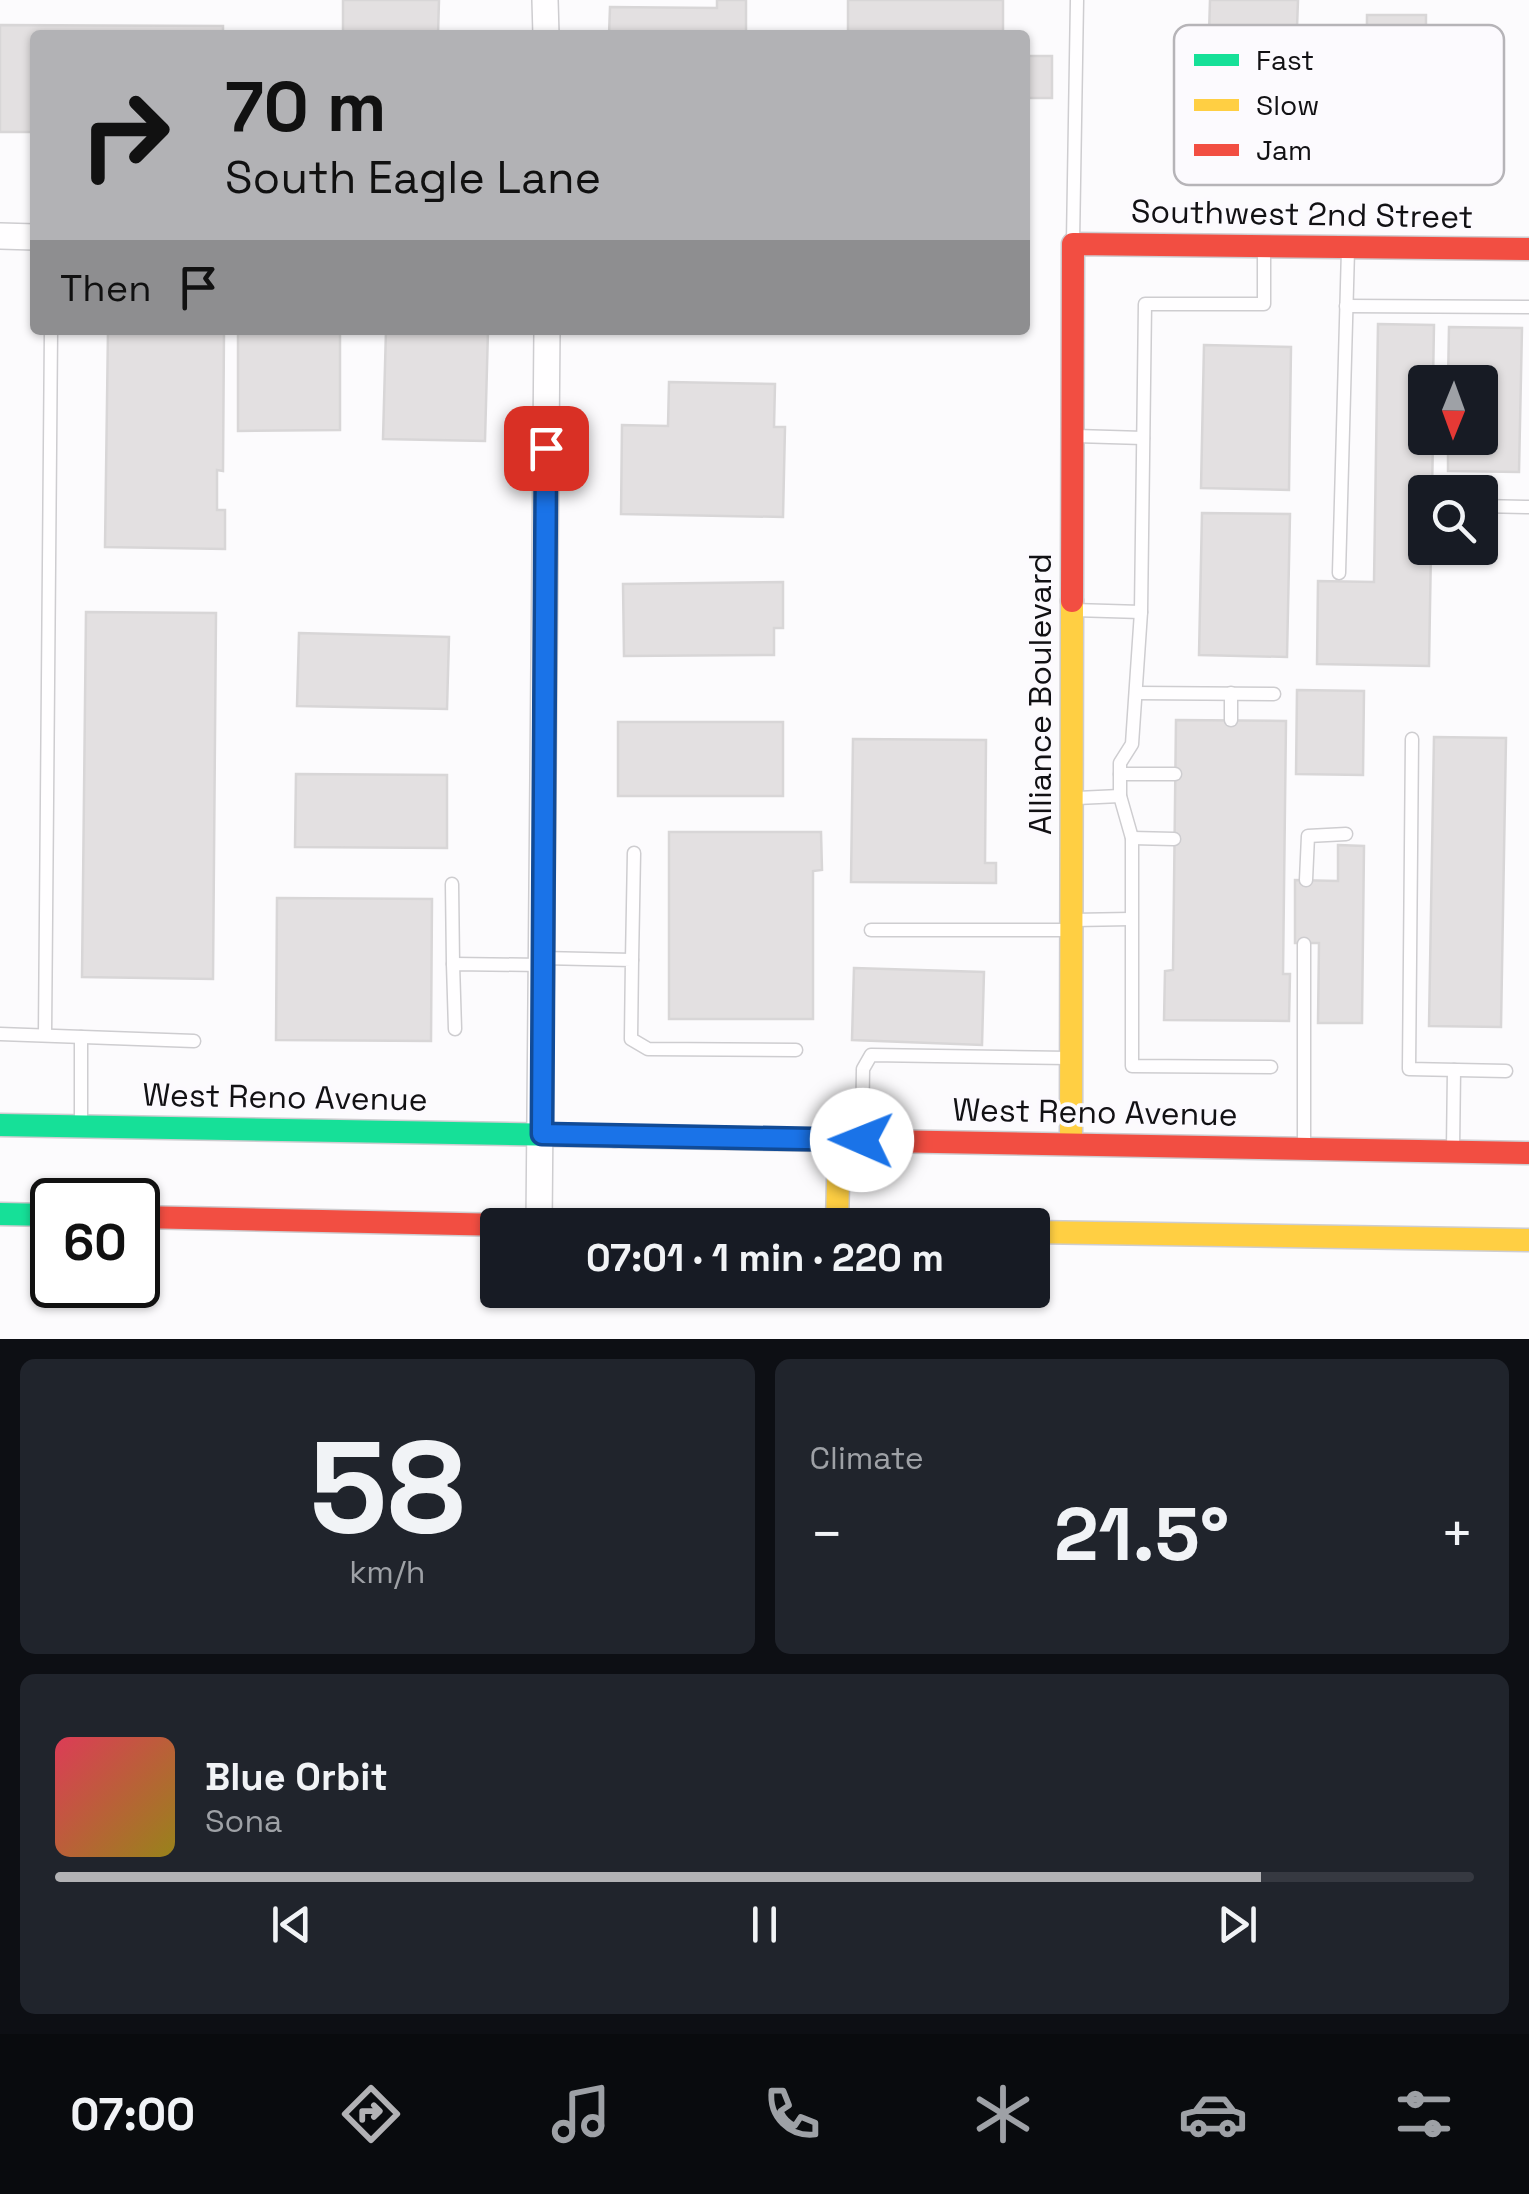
<!DOCTYPE html>
<html lang="en">
<head>
<meta charset="utf-8">
<style>
	:root { --surface:#171b24; --page:#20242c; --text:#f1f3f6; --muted:#9ea1a6; --line:#363941; --accent:#b2b2b5 }
	body { margin:0; font-family:"Space Grotesk",sans-serif; background:var(--page); color:var(--text); height:100vh; display:flex; flex-direction:column; font-size:38px; white-space:nowrap }
	* { box-sizing:border-box; margin:0 }
	p { font-size:32px; color:var(--muted) }
	.icon { flex:none; width:55px; height:55px; fill:none; stroke:currentColor; stroke-width:2; stroke-linecap:round; stroke-linejoin:round }
	.map { position:relative; height:1339px; overflow:hidden }
	.panel { display:flex; flex-direction:column; gap:20px; padding:20px; background:#0d0f14; flex:1 }
	.panel>* { flex:none }
	.banner { position:absolute; left:30px; top:30px; width:1000px; height:305px; border-radius:10px; box-shadow:0 2px 8px #0004; background:#b2b2b5; color:#111; overflow:hidden }
	.needle { width:65px; rotate:181deg }
	.fabs { position:absolute; left:1408px; top:365px; display:grid; gap:20px }
	.fabs a { display:grid; place-items:center; width:90px; height:90px; border-radius:10px; background:var(--surface); box-shadow:0 2px 8px #0004; font-size:50px }
	.speed { position:absolute; left:30px; top:1178px; display:flex; gap:20px; font-size:50px; font-weight:700; text-align:center }
	.speed>* { display:grid; place-content:center; width:130px; height:130px; border-radius:50%; background:var(--surface); box-shadow:0 2px 8px #0004; line-height:1 }
	.speed .limit { border:5px solid #111; border-radius:15px; background:#fff; color:#111 }
	.pin { position:absolute; display:grid; place-items:center; width:85px; height:85px; color:#fff; margin:-42px; border-radius:20px; box-shadow:0 5px 15px #0006 }
	.me { position:absolute; width:110px; margin:-55px; rotate:271deg; stroke-linejoin:round; filter:drop-shadow(0 0 8px #0008) }
	.turn { display:flex; align-items:center; gap:35px; height:210px; padding:0 30px; font-size:45px }
	.turn .icon { width:130px; height:130px; stroke-width:2.5 }
	.turn b { display:block; font-size:70px; line-height:85px }
	.then { display:flex; align-items:center; height:95px; padding:0 30px; background:#0003; gap:20px; font-size:38px }
	.big { font-size:75px; font-weight:700; line-height:1.1 }
	.panel .widget { flex:1; display:flex; flex-direction:column; justify-content:center; gap:15px; min-width:0; padding:0 35px; border-radius:15px; background:var(--page) }
	.panel .dial { align-items:center; gap:0 }
	.dial b { font-size:130px; line-height:1 }
	.song { display:flex; align-items:center; gap:30px }
	.cover { width:120px; height:120px; border-radius:15px; background:linear-gradient(135deg,hsl(350 70% 55%),hsl(50 70% 35%)) }
	.played { height:10px; border-radius:5px; background:linear-gradient(90deg,var(--accent) 85%,var(--line) 85%) }
	.keys { display:flex; justify-content:space-around; direction:ltr }
	.heat { display:flex; justify-content:space-between; align-items:center; font-size:55px; direction:ltr }
	.panel .tiles { flex:1; display:grid; gap:20px; grid-template-columns:1fr 1fr }
	.widget:last-child { grid-column:span 2 }
	.trip { position:absolute; left:480px; top:1208px; width:570px; height:100px; border-radius:10px; background:var(--surface); box-shadow:0 2px 8px #0004; font-weight:700; line-height:100px; text-align:center }
	.dock { display:flex; height:160px; justify-content:space-around; align-items:center; background:#090b0e; color:var(--muted) }
	.dock .icon { width:70px; height:70px }
	.dock .current { color:var(--accent) }
	.dock b { font-size:45px; color:var(--text) }
	.map>svg:first-child { display:block }
	.building { fill:#e3e0e1; stroke:#d8d6d7; stroke-width:2.5 }
	.lines { fill:none; stroke-linecap:round; stroke-linejoin:round }
	.lane-casing { stroke:#cecdd0; stroke-width:15 }
	.street-casing { stroke:#cecdd0; stroke-width:28 }
	.fast-casing { stroke:#cecdd0; stroke-width:25 }
	.slow-casing { stroke:#cecdd0; stroke-width:25 }
	.jam-casing { stroke:#cecdd0; stroke-width:25 }
	.lane { stroke:#fffeff; stroke-width:12 }
	.street { stroke:#fffeff; stroke-width:25 }
	.fast { stroke:#16e098; stroke-width:22 }
	.slow { stroke:#ffcf43; stroke-width:22 }
	.jam { stroke:#f24e42; stroke-width:22 }
	.route-casing { stroke:#114b97; stroke-width:25 }
	.route { stroke:#1a73e8; stroke-width:18 }
	.labels { text-anchor:middle; dominant-baseline:central; stroke-width:8; stroke-linejoin:round; paint-order:stroke }
	.street-label { font-size:32px; fill:#121114; stroke:#fcfafe }
	.key { fill:#fcfafe; stroke:#b6b4b8; stroke-width:2.5 }
	.key-label { font-size:28px; fill:#121114 }
</style>
</head>
<body>
<div class="map">
<svg width="1529" height="1339" viewBox="0 0 1529 1339">
	<rect width="100%" height="100%" fill="#fcfbfd"/>
	<g class="building">
		<polygon points="343,0 439,0 438,35 343,35"/>
		<polygon points="717,0 746,0 746,35 609,35 610,7 717,8"/>
		<rect x="848" y="0" width="155" height="35"/>
		<polygon points="1210,0 1298,0 1293,138 1206,135"/>
		<polygon points="1367,15 1426,15 1425,175 1366,174"/>
		<polygon points="0,25 223,26 223,35 35,35 35,132 0,132"/>
		<rect x="1025" y="56" width="27" height="42"/>
		<polygon points="1378,324 1434,325 1433,382 1425,382 1425,438 1433,438 1432,492 1425,492 1425,548 1431,548 1429,666 1317,664 1318,581 1374,582"/>
		<polygon points="1449,327 1522,328 1519,472 1448,471 1448,438 1480,438 1480,382 1448,382"/>
		<polygon points="108,330 224,330 223,471 217,470 217,510 225,510 225,549 105,547"/>
		<polygon points="238,330 340,330 340,430 238,431"/>
		<polygon points="386,330 488,330 485,441 383,439"/>
		<polygon points="1204,345 1291,347 1289,490 1201,488"/>
		<polygon points="669,382 775,384 774,427 785,427 783,517 621,514 622,425 668,426"/>
		<polygon points="1202,513 1290,514 1287,657 1199,655"/>
		<polygon points="783,582 783,628 774,628 774,655 624,656 623,584"/>
		<polygon points="86,612 216,613 213,979 82,977"/>
		<polygon points="299,633 449,637 447,709 297,706"/>
		<polygon points="1297,690 1364,691 1363,775 1296,774"/>
		<polygon points="1176,720 1286,721 1283,974 1290,974 1289,1021 1164,1020 1165,971 1173,970"/>
		<rect x="618" y="722" width="165" height="74"/>
		<polygon points="1434,737 1506,738 1501,1027 1429,1026"/>
		<polygon points="853,739 986,740 985,863 996,863 996,883 851,882"/>
		<polygon points="296,774 447,775 447,848 295,847"/>
		<polygon points="669,832 821,832 822,870 813,871 813,1019 669,1019"/>
		<polygon points="1338,845 1364,846 1362,1023 1318,1023 1319,943 1295,943 1295,880 1338,881"/>
		<polygon points="277,898 432,899 431,1041 276,1040"/>
		<polygon points="854,968 984,972 982,1045 852,1040"/>
	</g>
	<g class="lines">
		<g class="lane-casing">
			<g id="lane">
				<polyline points="1073,241 1077,0"/>
				<polyline points="1264,248 1264,304 1145,304 1141,612 1132,744 1120,763 1120,796 1132,838 1132,1066 1271,1067"/>
				<polyline points="1346,306 1529,307"/>
				<polyline points="1076,436 1143,438"/>
				<polyline points="1480,506 1529,507"/>
				<polyline points="1339,573 1348,250"/>
				<polyline points="1074,610 1141,612"/>
				<polyline points="1136,693 1274,694"/>
				<polyline points="1231,720 1231,693"/>
				<polyline points="1412,739 1409,1069 1506,1071"/>
				<polyline points="1120,774 1175,774"/>
				<polyline points="1077,798 1120,796"/>
				<polyline points="1132,838 1174,839"/>
				<polyline points="1306,880 1308,836 1346,834"/>
				<polyline points="452,884 453,964"/>
				<polyline points="1073,920 1131,919"/>
				<polyline points="871,930 1069,930"/>
				<polyline points="542,958 632,960 631,1039 648,1049 796,1050"/>
				<polyline points="632,960 634,853"/>
				<polyline points="455,1029 453,964 542,965"/>
				<polyline points="0,1034 194,1041"/>
				<polyline points="45,1035 51,330"/>
				<polyline points="81,1124 81,1037"/>
				<polyline points="862,1134 863,1069 871,1055 1069,1058"/>
				<polyline points="1304,1146 1304,944"/>
				<polyline points="1453,1149 1454,1070"/>
			</g>
		</g>
		<g class="street-casing">
			<g id="street">
				<polyline points="545,0 546,35"/>
				<polyline points="0,236 35,237"/>
				<polyline points="539,1225 547,330"/>
			</g>
		</g>
		<g class="fast-casing">
			<g id="fast">
				<polyline points="0,1125 615,1136"/>
				<polyline points="0,1214 52,1215"/>
			</g>
		</g>
		<g class="slow-casing">
			<g id="slow">
				<polyline points="1071,1144 1072,601"/>
				<polyline points="837,1225 839,1140"/>
				<polyline points="1032,1232 1529,1240"/>
			</g>
		</g>
		<g class="jam-casing">
			<g id="jam">
				<polyline points="1072,601 1073,244 1529,249"/>
				<polyline points="615,1136 1529,1153"/>
				<polyline points="138,1217 505,1225"/>
			</g>
		</g>
		<use href="#lane" class="lane"/>
		<use href="#street" class="street"/>
		<use href="#fast" class="fast"/>
		<use href="#slow" class="slow"/>
		<use href="#jam" class="jam"/>
	</g>
	<g class="lines">
		<g class="route-casing">
			<polyline id="route" points="546,448 542,1134 862,1140"/>
		</g>
		<use href="#route" class="route"/>
	</g>
	<g class="labels">
		<g class="street-label">
			<text transform="translate(1302 214) rotate(1)">Southwest 2nd Street</text>
			<text transform="translate(1040 694) rotate(-90)">Alliance Boulevard</text>
			<text transform="translate(285 1097) rotate(1)">West Reno Avenue</text>
			<text transform="translate(1095 1112) rotate(1)">West Reno Avenue</text>
		</g>
	</g>
	<rect x="1174" y="25" width="330" height="160" rx="15" class="key"/>
	<rect x="1194" y="54" width="45" height="12" fill="#16e098"/>
	<rect x="1194" y="99" width="45" height="12" fill="#ffcf43"/>
	<rect x="1194" y="144" width="45" height="12" fill="#f24e42"/>
	<g class="key-label">
		<text x="1256" y="70">Fast</text>
		<text x="1256" y="115">Slow</text>
		<text x="1256" y="160">Jam</text>
	</g>
</svg>
<div class="fabs">
<a><svg class="needle" viewBox="-14 -14 28 28"><path d="M0-13l5 13h-10z" fill="#e53935"/><path d="M0 13l5-13h-10z" fill="#9ea1a6"/></svg></a>
<a><svg class="icon" aria-label="search" viewBox="0 0 24 24"><circle cx="10" cy="10" r="6"/><path d="M15 15l6 6"/></svg></a>
</div>
<div class="speed"><div class="limit">60</div></div>
<div class="pin" style="left:546px;top:448px;background:#d93025"><svg class="icon" aria-label="arrive" viewBox="0 0 24 24"><path d="M6 21V4h12l-3 4 3 4H6"/></svg></div>
<svg class="me" style="left:862px;top:1140px" viewBox="-20 -20 40 40"><circle r="19" fill="#fff"/><path d="M0-13L10 11 0 6-10 11z" fill="#1a73e8"/></svg>
<div class="trip">07:01 · 1 min · 220 m</div>
<div class="banner">
<div class="turn"><svg class="icon" aria-label="right" viewBox="0 0 24 24"><path d="M7 20v-9h11M14 6l5 5-5 5"/></svg><div><b>70 m</b>South Eagle Lane</div></div>
<div class="then">Then<svg class="icon" aria-label="arrive" viewBox="0 0 24 24"><path d="M6 21V4h12l-3 4 3 4H6"/></svg></div>
</div>
</div>
<section class="panel">
<div class="tiles">
<div class="widget dial"><b>58</b><p>km/h</p></div>
<div class="widget"><p>Climate</p>
<div class="heat"><a>−</a><b class="big">21.5°</b><a>+</a></div>
</div>
<div class="widget">
<div class="song"><i class="cover"></i><div><b>Blue Orbit</b><p>Sona</p></div></div>
<div class="played"></div>
<div class="keys"><svg class="icon" aria-label="previous" viewBox="0 0 24 24"><path d="M18 5L8 12l10 7zM5 5v14"/></svg><svg class="icon" aria-label="pause" viewBox="0 0 24 24"><path d="M8 5v14M16 5v14"/></svg><svg class="icon" aria-label="next" viewBox="0 0 24 24"><path d="M6 5l10 7-10 7zM19 5v14"/></svg></div>
</div>
</div>
</section>
<nav class="dock">
<b>07:00</b>
<svg class="icon current" aria-label="directions" viewBox="0 0 24 24"><path d="M12 3l9 9-9 9-9-9zM9 14v-3h6M13 9l2 2-2 2"/></svg>
<svg class="icon" aria-label="music" viewBox="0 0 24 24"><path d="M9 18V5l10-2v13"/><circle cx="6" cy="18" r="3"/><circle cx="16" cy="16" r="3"/></svg>
<svg class="icon" aria-label="phone" viewBox="0 0 24 24"><path d="M5 4h4l2 5-3 2q2 4 5 5l2-3 5 2v4C11 20 4 13 5 4z"/></svg>
<svg class="icon" aria-label="climate" viewBox="0 0 24 24"><path d="M12 3v18M4 7l16 10M4 17L20 7"/></svg>
<svg class="icon" aria-label="car" viewBox="0 0 24 24"><path d="M5 17H2v-5l4-1 3-4h7l3 4 3 1v5h-3M9 17h6M6 11h13"/><circle cx="7" cy="17" r="2"/><circle cx="17" cy="17" r="2"/></svg>
<svg class="icon" aria-label="filters" viewBox="0 0 24 24"><path d="M4 7h16M4 17h16"/><circle cx="9" cy="7" r="2"/><circle cx="15" cy="17" r="2"/></svg>
</nav>
</body>
</html>
